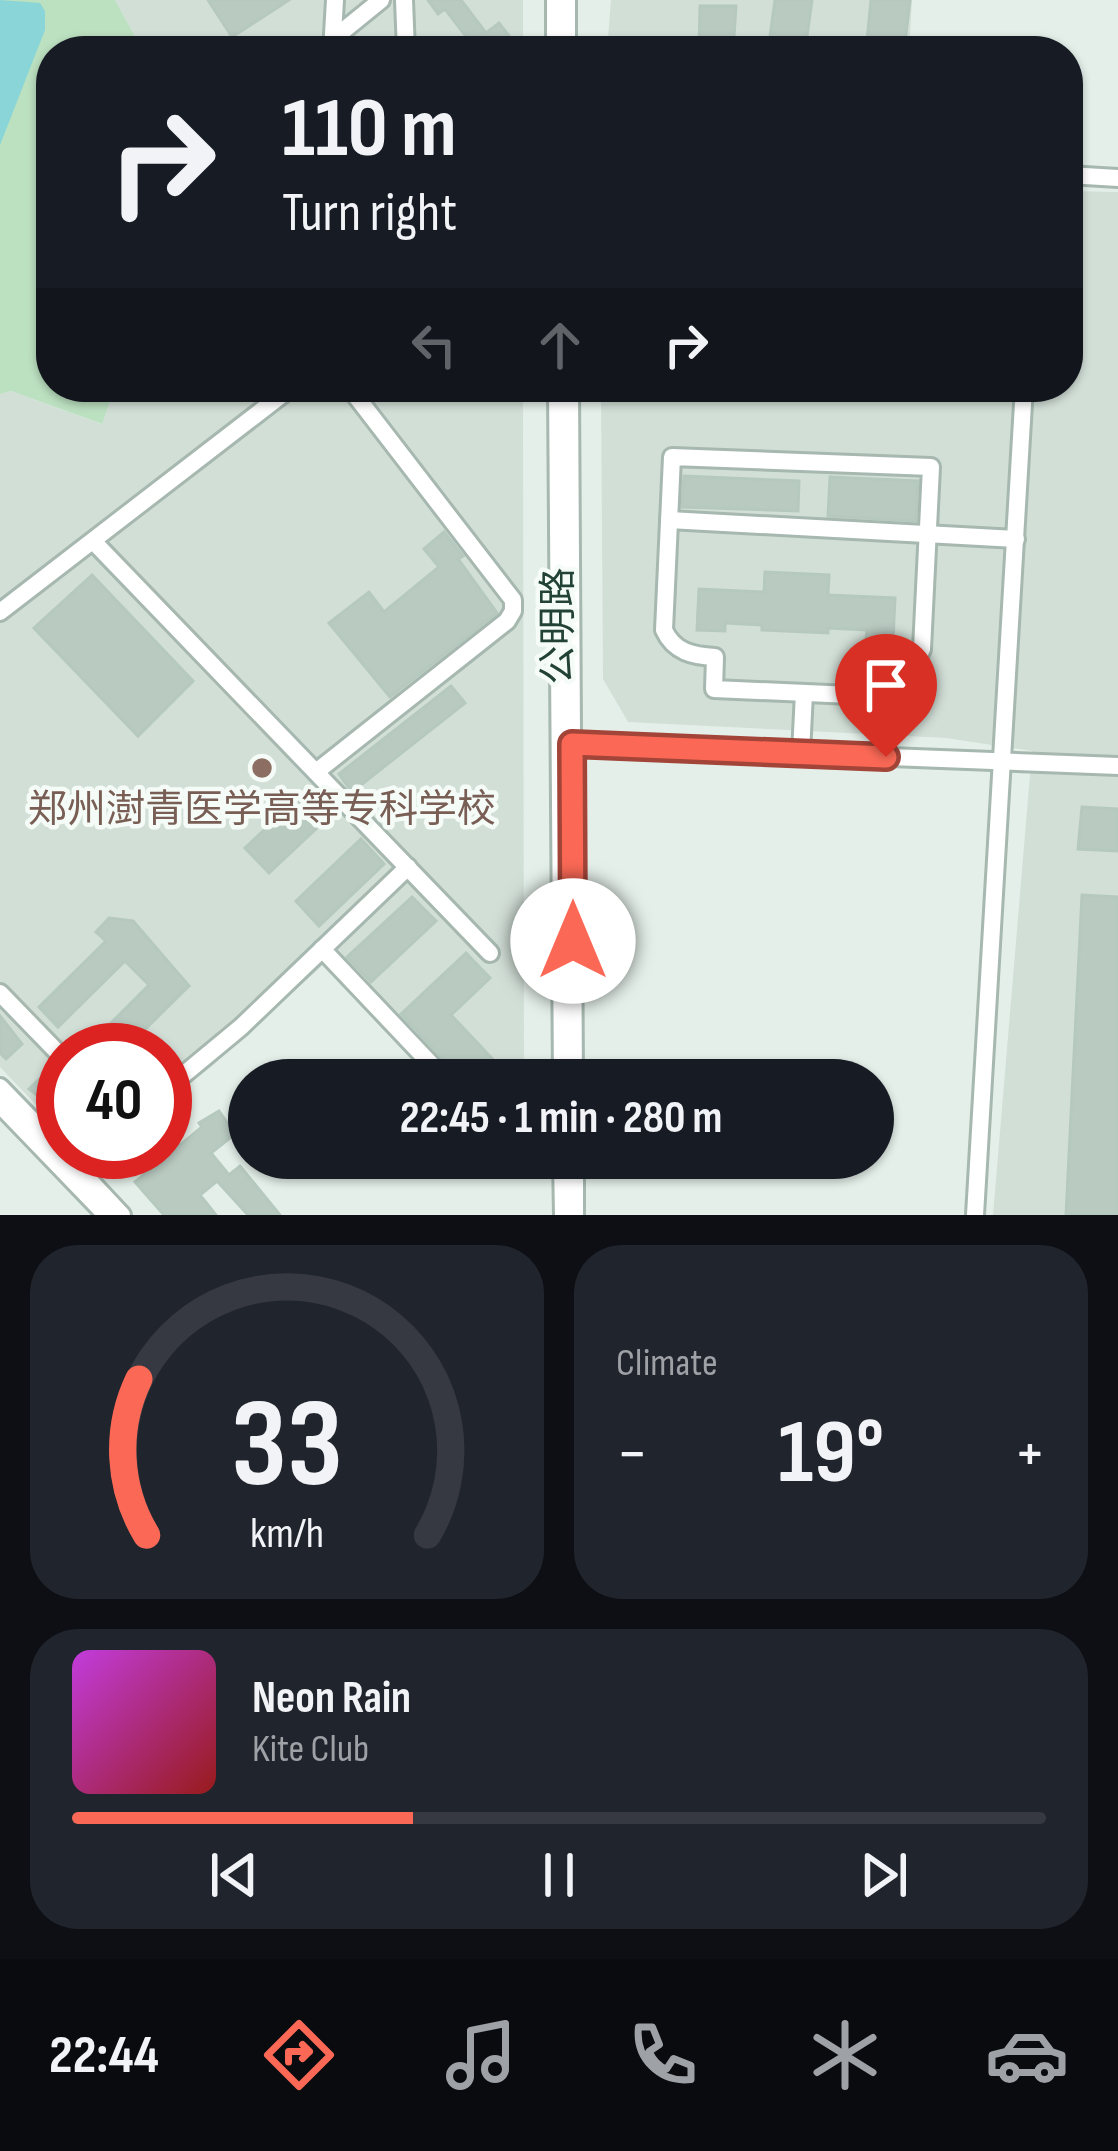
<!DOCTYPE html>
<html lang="en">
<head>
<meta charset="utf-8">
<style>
	:root { --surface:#171b24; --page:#20242c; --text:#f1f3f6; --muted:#9ea1a6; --line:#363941; --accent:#fb6956 }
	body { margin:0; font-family:"Sofia Sans Condensed","Noto Sans SC",sans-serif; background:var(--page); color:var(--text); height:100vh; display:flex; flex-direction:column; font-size:45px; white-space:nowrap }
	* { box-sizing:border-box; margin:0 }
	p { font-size:39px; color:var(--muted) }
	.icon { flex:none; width:66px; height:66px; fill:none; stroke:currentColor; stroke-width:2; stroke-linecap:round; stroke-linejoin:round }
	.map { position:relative; height:1215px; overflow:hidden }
	.sheet { display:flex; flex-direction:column; gap:30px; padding:30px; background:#0d0f14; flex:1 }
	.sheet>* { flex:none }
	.banner { position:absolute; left:36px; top:36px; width:1047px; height:366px; border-radius:48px; box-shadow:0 3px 9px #0004; background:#171b24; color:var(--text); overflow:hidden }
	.speed { position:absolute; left:36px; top:1023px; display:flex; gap:24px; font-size:60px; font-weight:700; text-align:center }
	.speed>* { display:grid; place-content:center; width:156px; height:156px; border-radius:50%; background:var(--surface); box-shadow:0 3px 9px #0004; line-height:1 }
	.speed .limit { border:18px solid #d22; background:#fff; color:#111 }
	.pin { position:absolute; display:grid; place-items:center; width:102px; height:102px; color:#fff; margin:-123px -51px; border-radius:50% 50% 50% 0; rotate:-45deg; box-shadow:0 0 12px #0007 }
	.pin .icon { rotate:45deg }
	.me { position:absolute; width:132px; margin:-66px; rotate:0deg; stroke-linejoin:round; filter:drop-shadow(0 0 9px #0008) }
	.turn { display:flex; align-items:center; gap:42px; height:252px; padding:0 48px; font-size:54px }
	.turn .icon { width:156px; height:156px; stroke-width:2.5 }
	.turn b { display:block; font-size:84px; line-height:102px }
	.lanes { display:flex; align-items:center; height:114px; padding:0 48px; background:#0003; justify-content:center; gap:60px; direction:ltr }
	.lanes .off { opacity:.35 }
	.big { font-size:90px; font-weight:700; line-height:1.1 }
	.sheet .tile { flex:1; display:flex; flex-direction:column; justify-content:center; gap:18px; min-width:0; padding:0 42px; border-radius:48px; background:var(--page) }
	.sheet .dial { align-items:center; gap:0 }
	.dial svg { height:312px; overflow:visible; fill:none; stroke:var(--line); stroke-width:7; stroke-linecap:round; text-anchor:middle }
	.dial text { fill:var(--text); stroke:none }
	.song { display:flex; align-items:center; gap:36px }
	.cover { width:144px; height:144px; border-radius:18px; background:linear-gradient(135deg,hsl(290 70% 55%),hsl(0 70% 35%)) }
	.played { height:12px; border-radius:6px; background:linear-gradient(90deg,var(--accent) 35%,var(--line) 35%) }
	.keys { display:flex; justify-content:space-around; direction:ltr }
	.heat { display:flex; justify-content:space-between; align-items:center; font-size:66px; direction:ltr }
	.sheet .tiles { flex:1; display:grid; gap:30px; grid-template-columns:1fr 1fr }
	.tile:last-child { grid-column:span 2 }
	.trip { position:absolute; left:228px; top:1059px; width:666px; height:120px; border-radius:60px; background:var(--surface); box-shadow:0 3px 9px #0004; font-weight:700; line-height:120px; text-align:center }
	.tabs { display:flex; height:192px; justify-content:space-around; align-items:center; background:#090b0e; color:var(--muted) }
	.tabs .icon { width:84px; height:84px }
	.tabs .on { color:var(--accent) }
	.tabs b { font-size:54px; color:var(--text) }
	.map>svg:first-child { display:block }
	.built { fill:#d2dfd7 }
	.green { fill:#bce1c1 }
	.water { fill:#89d5d7 }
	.building { fill:#b9cac1; stroke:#b6c9bf; stroke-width:3 }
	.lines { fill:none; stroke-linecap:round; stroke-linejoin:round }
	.minor-casing { stroke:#a6b8af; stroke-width:22 }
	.minor { stroke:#fff; stroke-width:16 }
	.route-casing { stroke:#a34438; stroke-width:30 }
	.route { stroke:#fb6956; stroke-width:21 }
	.education-dot { fill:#8d6e63; stroke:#f5fbf7; stroke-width:4.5 }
	.labels { text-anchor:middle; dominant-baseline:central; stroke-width:9; stroke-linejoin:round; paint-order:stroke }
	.street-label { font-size:39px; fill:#224235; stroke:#f5fbf7 }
	.education-label { font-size:39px; fill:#785e54; stroke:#f5fbf7 }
</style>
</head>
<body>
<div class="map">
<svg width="1118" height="1215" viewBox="0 0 1118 1215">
	<rect width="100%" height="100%" fill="#e4efe9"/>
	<g class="built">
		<polygon points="115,0 523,0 523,51 143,51"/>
		<polygon points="611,0 912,0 909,51 607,51"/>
		<polygon points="1068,191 1118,192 1118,1215 993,1215 1032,751 946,738 628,722 603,679 601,387 1068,387"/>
		<polygon points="108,387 523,387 524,1080 437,1080 324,964 212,1066 165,1103 165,1050 63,1050 63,1133 0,1067 0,394 11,391 101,424 112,396"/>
	</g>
	<polygon class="green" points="0,0 115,0 143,51 51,51 51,387 108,387 112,396 102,424 11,391 0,394"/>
	<polygon class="water" points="0,0 40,3 45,11 45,30 0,145"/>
	<g class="building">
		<polygon points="208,0 289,0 232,37"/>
		<polygon points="428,0 461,0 486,33 499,23 517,46 511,51 462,51 472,44 445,9 438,14"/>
		<polygon points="775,0 812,0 805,51 768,51"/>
		<polygon points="871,0 910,0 904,51 866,51"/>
		<polygon points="700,6 736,6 733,51 699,51"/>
		<polygon points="684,476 799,481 798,511 682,507"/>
		<polygon points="830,477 918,481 916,521 828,516"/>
		<polygon points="444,532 463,556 458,559 497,613 390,697 329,623 369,592 384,612 439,567 424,549"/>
		<polygon points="765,572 829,575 828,595 895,598 893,640 866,639 867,630 828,628 828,633 762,630 762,625 725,623 725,631 697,630 699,589 764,592"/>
		<polygon points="92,575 193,681 138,736 34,628"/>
		<polygon points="451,686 465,703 352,792 339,774"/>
		<polygon points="310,787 334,812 269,873 245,848"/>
		<polygon points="1082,807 1118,809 1118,851 1078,849"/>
		<polygon points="361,839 384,864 319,926 296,901"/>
		<polygon points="1082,895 1118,897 1118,1215 1066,1215"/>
		<polygon points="412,897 436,921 371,982 347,957"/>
		<polygon points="109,918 133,921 189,986 124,1050 84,1050 149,985 125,961 58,1027 39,1007 106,941 96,932"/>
		<polygon points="466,953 490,978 451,1015 500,1067 486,1080 463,1080 401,1014"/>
		<polygon points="0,1016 22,1044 6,1059 0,1053"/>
		<polygon points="51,1068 63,1086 63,1096 52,1107 29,1089"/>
		<polygon points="219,1111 235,1134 211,1153 229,1175 240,1166 280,1215 248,1215 217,1181 200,1195 216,1215 164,1215 135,1182 202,1127 199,1123"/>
	</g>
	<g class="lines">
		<g class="minor-casing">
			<g id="minor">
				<polyline points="404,0 406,51"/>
				<polyline points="555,0 555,51"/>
				<polyline points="567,0 567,51"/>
				<polyline points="333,39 381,0"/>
				<polyline points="332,51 335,0"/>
				<polyline points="1068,175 1118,178"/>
				<polyline points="557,387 562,1080"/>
				<polyline points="570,387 574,1080"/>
				<path d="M672 457 931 467 922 649C914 670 894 665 875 664L873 696 714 689 715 657C693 656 674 652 664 630Z"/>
				<polyline points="669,520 1016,539"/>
				<polyline points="93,541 490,953"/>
				<polyline points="0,612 292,387"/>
				<polyline points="561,744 1118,766"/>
				<polyline points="801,753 804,693"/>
				<polyline points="316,772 507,621 513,611 513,600 349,387"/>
				<polyline points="322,949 446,1080"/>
				<polyline points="0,993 63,1058"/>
				<polyline points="0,1087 63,1152"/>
				<polyline points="165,1090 241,1027 408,867"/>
				<polyline points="0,1105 106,1215"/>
				<polyline points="63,1152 122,1215"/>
				<polyline points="562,1158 563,1215"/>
				<polyline points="575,1158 575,1215"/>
				<polyline points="975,1215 1024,387"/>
			</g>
		</g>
		<use href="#minor" class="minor"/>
	</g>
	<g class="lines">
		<g class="route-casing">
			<polyline id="route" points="573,941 572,744 886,757"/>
		</g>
		<use href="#route" class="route"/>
	</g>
	<circle class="education-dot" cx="262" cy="768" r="12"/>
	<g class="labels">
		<g class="street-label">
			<text transform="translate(559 626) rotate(-90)">公明路</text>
		</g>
		<g class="education-label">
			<text x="262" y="810">郑州澍青医学高等专科学校</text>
		</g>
	</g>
</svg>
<div class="speed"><div class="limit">40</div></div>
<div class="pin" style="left:886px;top:757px;background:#d93025"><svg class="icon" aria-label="arrive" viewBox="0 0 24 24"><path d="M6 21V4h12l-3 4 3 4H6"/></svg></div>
<svg class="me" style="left:573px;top:941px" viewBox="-20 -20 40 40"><circle r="19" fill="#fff"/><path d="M0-13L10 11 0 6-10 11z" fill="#fb6956"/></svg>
<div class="trip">22:45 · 1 min · 280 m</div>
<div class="banner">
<div class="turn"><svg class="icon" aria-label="right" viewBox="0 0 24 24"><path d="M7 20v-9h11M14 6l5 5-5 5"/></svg><div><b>110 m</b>Turn right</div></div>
<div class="lanes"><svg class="icon off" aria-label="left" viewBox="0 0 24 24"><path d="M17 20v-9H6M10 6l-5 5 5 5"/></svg><svg class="icon off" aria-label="ahead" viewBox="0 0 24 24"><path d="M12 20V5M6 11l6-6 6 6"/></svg><svg class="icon" aria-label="right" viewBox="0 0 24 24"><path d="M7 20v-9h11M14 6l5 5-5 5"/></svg></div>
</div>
</div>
<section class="sheet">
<div class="tiles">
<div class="tile dial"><svg viewBox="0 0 100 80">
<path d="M14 69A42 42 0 1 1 86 69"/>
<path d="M14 69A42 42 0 0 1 12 29" stroke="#fb6956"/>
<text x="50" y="56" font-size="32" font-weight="700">33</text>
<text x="50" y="72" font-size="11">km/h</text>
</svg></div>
<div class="tile"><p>Climate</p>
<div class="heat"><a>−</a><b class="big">19°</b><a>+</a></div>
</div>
<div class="tile">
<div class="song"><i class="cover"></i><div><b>Neon Rain</b><p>Kite Club</p></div></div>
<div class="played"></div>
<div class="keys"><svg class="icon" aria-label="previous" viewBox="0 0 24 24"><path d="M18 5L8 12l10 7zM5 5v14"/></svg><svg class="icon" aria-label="pause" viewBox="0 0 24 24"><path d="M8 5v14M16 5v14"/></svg><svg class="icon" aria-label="next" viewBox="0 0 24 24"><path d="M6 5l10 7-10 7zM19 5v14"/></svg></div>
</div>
</div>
</section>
<nav class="tabs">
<b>22:44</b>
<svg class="icon on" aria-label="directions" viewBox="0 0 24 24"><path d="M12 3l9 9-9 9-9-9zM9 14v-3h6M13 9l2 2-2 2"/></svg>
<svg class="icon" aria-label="music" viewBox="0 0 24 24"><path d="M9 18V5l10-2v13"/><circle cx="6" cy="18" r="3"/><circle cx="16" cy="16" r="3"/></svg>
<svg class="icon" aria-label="phone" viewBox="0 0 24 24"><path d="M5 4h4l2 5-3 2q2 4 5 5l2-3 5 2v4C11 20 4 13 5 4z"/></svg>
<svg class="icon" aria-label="climate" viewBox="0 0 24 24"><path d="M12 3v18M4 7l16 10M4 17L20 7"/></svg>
<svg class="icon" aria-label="car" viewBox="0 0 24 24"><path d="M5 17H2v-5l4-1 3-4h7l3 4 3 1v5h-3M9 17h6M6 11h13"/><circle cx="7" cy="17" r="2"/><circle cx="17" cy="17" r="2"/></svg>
</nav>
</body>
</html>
